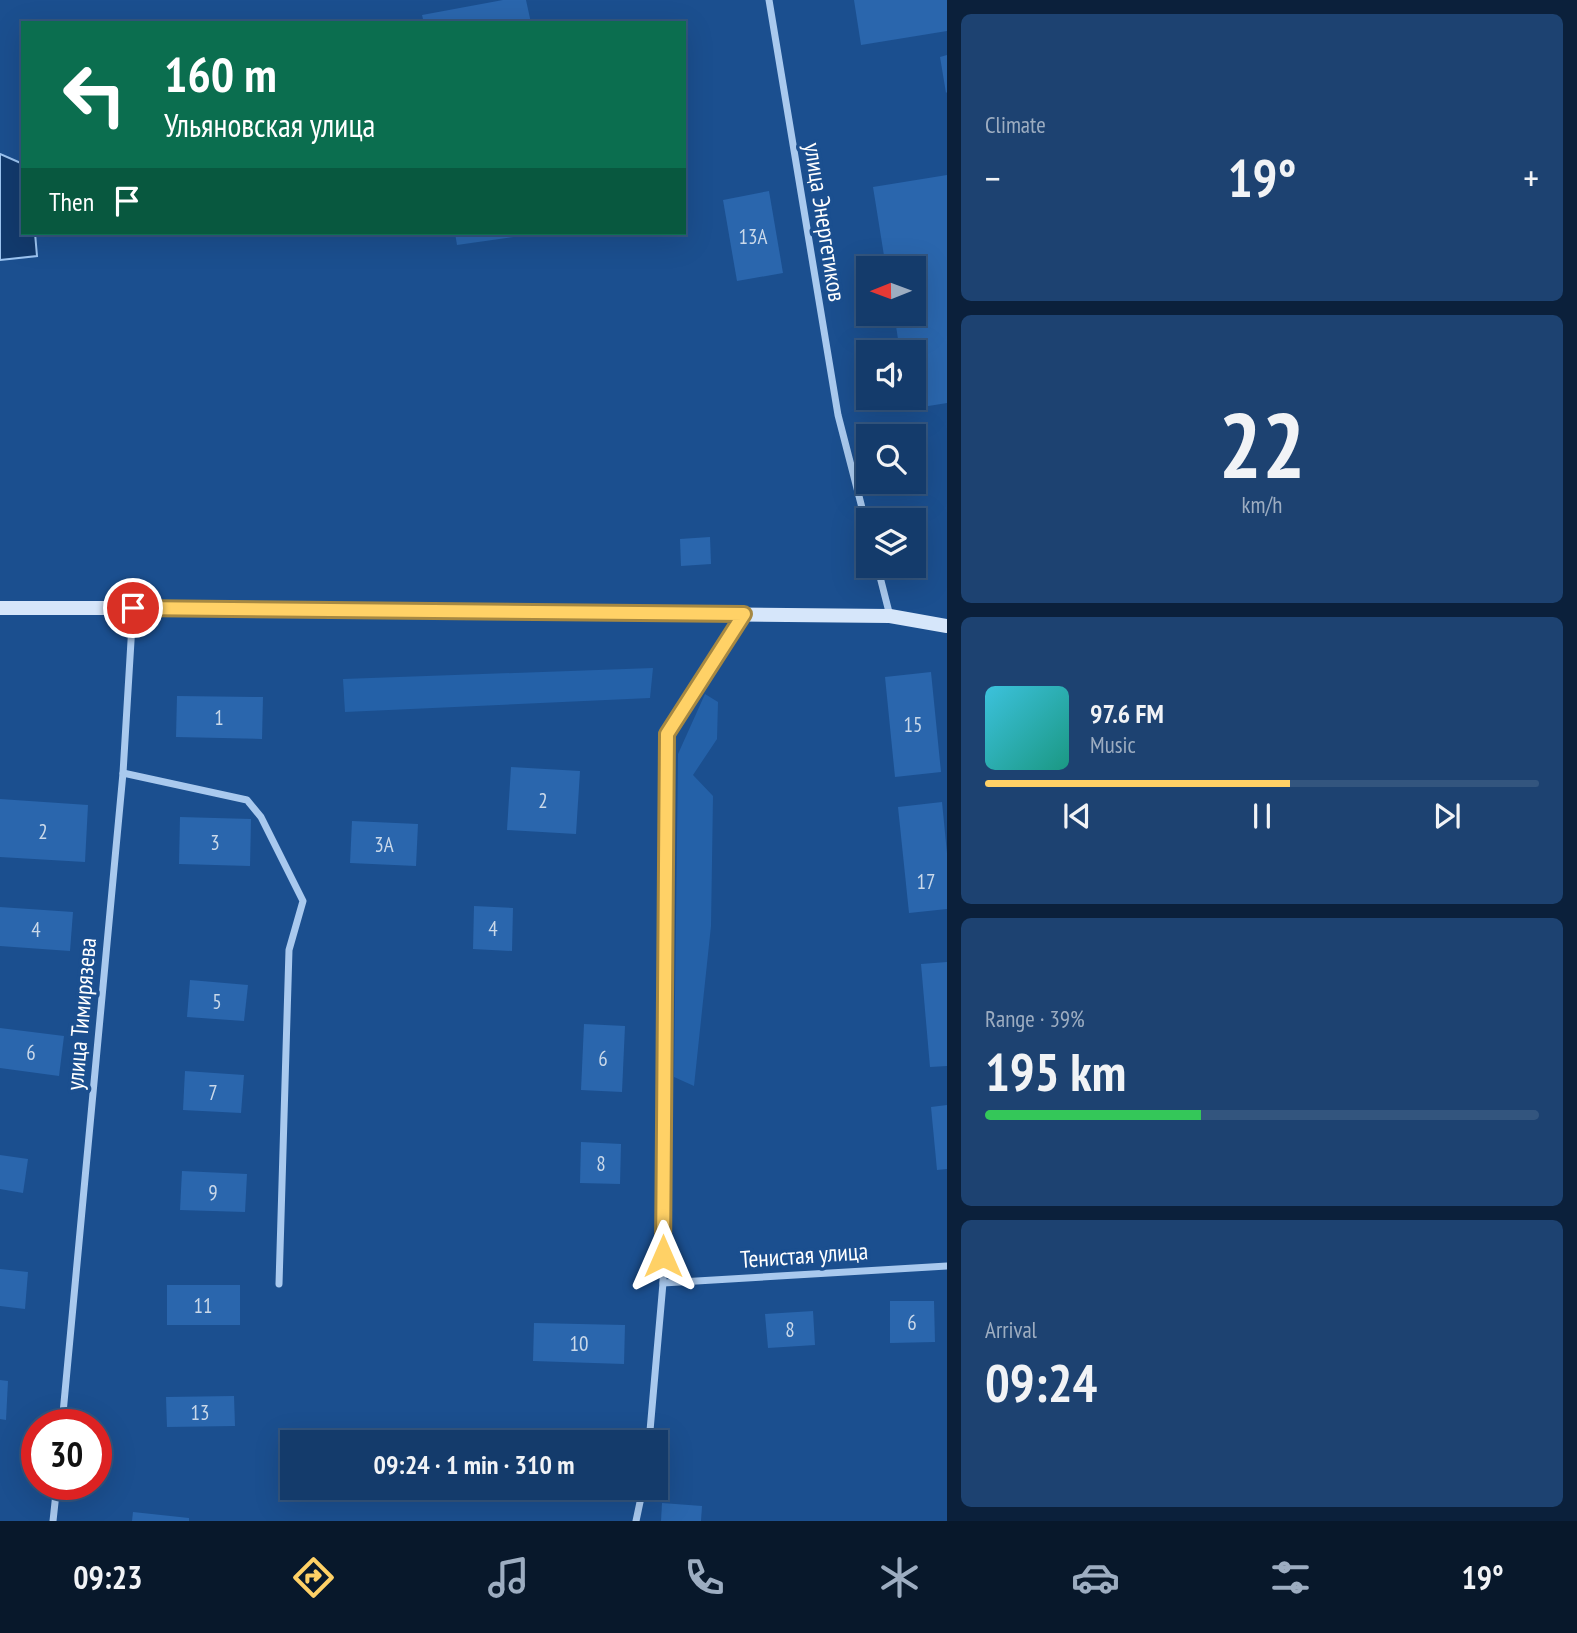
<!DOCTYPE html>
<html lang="en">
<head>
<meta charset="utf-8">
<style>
	:root { --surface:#143b6b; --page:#1d4271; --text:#f1f3f6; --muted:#9dadc1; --line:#33557e; --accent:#ffd166 }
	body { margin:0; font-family:"PT Sans Narrow",sans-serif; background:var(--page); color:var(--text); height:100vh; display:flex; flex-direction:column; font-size:26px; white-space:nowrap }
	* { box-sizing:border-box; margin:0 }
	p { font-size:23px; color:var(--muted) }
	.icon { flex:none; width:38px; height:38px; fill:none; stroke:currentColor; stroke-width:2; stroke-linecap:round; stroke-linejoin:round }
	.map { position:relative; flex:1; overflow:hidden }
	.panel { display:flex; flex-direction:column; gap:14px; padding:14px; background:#0b203b; width:630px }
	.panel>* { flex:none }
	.hud { position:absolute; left:21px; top:21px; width:665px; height:214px; border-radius:0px; box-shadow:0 7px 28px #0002,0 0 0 2px var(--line); background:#0b6e4f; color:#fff; overflow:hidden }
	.needle { width:46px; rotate:269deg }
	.buttons { position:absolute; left:856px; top:256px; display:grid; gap:14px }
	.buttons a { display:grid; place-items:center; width:70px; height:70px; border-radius:0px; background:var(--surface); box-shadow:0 7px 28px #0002,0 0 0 2px var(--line); font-size:35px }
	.speed { position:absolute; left:21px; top:1409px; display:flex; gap:14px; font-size:35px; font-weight:700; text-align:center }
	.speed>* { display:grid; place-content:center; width:91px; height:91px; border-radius:50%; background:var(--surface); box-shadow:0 7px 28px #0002,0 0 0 2px var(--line); line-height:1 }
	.speed .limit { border:10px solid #d22; background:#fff; color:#111 }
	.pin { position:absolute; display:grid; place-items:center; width:60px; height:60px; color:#fff; margin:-30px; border:4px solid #fff; border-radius:50%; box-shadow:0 2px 7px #0007 }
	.me { position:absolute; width:77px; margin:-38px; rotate:0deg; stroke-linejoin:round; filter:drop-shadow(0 0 5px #0008) }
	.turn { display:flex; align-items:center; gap:24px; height:147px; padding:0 28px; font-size:32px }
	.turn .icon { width:91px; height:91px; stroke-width:2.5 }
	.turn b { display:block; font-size:49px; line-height:60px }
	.then { display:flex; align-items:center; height:66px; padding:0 28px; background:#0003; gap:14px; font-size:26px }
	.big { font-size:52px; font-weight:700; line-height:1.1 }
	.panel .tile { flex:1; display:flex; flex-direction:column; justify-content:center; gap:10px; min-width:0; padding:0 24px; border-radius:10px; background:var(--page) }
	.panel .dial { align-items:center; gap:0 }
	.dial b { font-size:91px; line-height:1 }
	.song { display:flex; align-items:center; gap:21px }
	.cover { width:84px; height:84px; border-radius:10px; background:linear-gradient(135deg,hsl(190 70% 55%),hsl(170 70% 35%)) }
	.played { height:7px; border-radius:4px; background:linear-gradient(90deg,var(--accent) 55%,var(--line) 55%) }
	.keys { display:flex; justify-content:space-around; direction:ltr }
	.heat { display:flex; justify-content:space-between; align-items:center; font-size:38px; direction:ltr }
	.charge { height:10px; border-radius:5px; background:linear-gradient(90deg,#34c759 39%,var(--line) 0) }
	.trip { position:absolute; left:280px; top:1430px; width:388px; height:70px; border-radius:0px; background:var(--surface); box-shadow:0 7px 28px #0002,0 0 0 2px var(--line); font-weight:700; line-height:70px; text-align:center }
	.tab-bar { display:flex; height:112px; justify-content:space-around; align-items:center; background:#08182b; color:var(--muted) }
	.tab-bar .icon { width:49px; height:49px }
	.tab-bar .selected { color:var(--accent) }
	.tab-bar b { font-size:32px; color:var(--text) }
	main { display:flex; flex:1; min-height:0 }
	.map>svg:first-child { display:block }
	.green { fill:#2461a8 }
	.water { fill:#123a6d; stroke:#9cc4f0; stroke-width:2 }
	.building { fill:#2a66ad }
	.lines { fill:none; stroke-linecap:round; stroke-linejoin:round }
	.street { stroke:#a9c9ee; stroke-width:7 }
	.secondary { stroke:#d6e6fa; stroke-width:14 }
	.route-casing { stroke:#a68842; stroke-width:18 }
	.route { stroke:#ffd166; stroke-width:12 }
	.labels { text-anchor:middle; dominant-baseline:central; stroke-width:7; stroke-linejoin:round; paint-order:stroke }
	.number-label { font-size:21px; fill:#cad9ea }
	.street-label { font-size:24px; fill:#fff; stroke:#1b4f8f }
</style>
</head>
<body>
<main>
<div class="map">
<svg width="947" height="1521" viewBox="0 0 947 1521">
	<rect width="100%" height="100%" fill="#1b4f8f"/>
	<g class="green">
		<polygon points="653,668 650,698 345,712 343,679"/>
		<polygon points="705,694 718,702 717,739 693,775 713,796 711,926 694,1086 674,1077 678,754"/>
	</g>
	<polygon class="water" points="0,154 23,164 23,233 35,233 37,256 0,260"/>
	<g class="building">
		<polygon points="503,0 526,0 531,23 424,23 422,15"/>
		<polygon points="854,0 947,0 947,31 861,45"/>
		<polygon points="947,55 947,92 946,93 940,57"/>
		<polygon points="947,175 947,403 910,409 908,397 914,397 914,352 900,352 894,313 914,313 914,268 886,268 873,187"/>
		<polygon points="769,191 783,273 737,281 723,200"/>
		<polygon points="455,233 534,233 534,234 457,245"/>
		<polygon points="710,537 711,564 681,566 680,539"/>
		<polygon points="931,672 941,772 895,777 885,677"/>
		<polygon points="177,696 263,697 262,739 176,737"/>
		<polygon points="511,767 580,771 576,834 507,830"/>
		<polygon points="0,799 88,805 85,862 0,857"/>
		<polygon points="942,802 947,853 947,909 909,913 898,807"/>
		<polygon points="180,817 251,819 250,866 179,864"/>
		<polygon points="352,821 418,824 416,866 350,863"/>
		<polygon points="474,906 513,908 512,951 473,949"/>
		<polygon points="0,907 73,912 70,951 0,946"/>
		<polygon points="947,962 947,1066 930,1067 921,964"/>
		<polygon points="190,980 248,985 244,1021 187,1017"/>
		<polygon points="584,1024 625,1026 622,1092 581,1090"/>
		<polygon points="0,1028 64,1036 59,1076 0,1068"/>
		<polygon points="185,1071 244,1075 241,1113 183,1110"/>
		<polygon points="947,1105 947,1169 937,1170 931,1107"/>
		<polygon points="581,1142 621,1144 620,1184 580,1183"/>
		<polygon points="0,1155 28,1159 23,1193 0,1189"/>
		<polygon points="182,1171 247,1174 245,1212 180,1210"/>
		<polygon points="0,1269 28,1272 25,1309 0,1306"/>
		<rect x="167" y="1285" width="73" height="40"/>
		<polygon points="890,1301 934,1301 935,1342 890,1343"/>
		<polygon points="813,1311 815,1345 768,1348 765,1314"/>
		<polygon points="534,1323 625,1325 624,1364 533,1361"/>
		<polygon points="0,1380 8,1381 6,1420 0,1419"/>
		<polygon points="234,1396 235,1426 167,1427 166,1397"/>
		<polygon points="662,1503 702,1506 701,1521 661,1521"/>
		<polygon points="133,1512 189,1518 189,1521 132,1521"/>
	</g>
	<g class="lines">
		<g class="street">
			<polyline points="769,0 838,415 868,531"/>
			<polyline points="877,565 890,616"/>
			<polyline points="123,773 247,800 261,817 303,901 289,950 279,1284"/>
			<polyline points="663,1283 947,1266"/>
			<polyline points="62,1424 123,773 133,608"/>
			<polyline points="649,1442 663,1283 667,734 744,614"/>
			<polyline points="53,1521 57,1484"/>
			<polyline points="636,1521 643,1488"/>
		</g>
		<polyline class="secondary" points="0,608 133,608 890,616 947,626"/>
	</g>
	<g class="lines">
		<g class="route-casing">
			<polyline id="route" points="133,608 744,614 667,734 663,1256"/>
		</g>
		<use href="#route" class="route"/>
	</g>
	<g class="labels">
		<g class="number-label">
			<text x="753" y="236">13А</text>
			<text x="219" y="717">1</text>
			<text x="913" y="724">15</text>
			<text x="543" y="800">2</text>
			<text x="43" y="831">2</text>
			<text x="215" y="842">3</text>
			<text x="384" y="844">3А</text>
			<text x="926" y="881">17</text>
			<text x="493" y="928">4</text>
			<text x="36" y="929">4</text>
			<text x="217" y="1001">5</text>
			<text x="31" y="1052">6</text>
			<text x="603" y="1058">6</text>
			<text x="213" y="1092">7</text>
			<text x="601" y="1163">8</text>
			<text x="213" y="1192">9</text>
			<text x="203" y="1305">11</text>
			<text x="912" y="1322">6</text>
			<text x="790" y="1329">8</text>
			<text x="579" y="1343">10</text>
			<text x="200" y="1412">13</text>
		</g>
		<g class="street-label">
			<text transform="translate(825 222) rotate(81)">улица Энергетиков</text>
			<text transform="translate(81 1014) rotate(-85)">улица Тимирязева</text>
			<text transform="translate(804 1255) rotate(-4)">Тенистая улица</text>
		</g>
	</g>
</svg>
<div class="buttons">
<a><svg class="needle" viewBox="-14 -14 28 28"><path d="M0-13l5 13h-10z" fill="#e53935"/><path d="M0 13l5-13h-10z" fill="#9dadc1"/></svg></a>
<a><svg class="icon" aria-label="sound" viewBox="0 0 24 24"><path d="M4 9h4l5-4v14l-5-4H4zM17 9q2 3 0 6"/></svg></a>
<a><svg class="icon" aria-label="search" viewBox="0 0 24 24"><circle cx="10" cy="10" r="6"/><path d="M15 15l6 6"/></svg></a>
<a><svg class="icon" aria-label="layers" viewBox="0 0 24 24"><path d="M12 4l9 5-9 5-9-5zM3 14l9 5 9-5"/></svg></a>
</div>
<div class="speed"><div class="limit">30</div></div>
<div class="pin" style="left:133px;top:608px;background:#d93025"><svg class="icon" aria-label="arrive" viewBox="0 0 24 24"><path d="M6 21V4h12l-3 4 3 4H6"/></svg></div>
<svg class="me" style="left:663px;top:1256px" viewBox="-20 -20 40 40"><path d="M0-17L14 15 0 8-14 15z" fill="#ffd166" stroke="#fff" stroke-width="4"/></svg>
<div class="trip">09:24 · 1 min · 310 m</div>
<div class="hud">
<div class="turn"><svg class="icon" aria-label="left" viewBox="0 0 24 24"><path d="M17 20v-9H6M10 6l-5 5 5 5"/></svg><div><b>160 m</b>Ульяновская улица</div></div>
<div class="then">Then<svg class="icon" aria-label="arrive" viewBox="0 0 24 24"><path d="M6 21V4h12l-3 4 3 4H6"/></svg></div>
</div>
</div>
<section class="panel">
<div class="tile"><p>Climate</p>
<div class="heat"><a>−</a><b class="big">19°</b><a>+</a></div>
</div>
<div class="tile dial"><b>22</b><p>km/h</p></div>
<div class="tile">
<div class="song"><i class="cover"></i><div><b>97.6 FM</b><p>Music</p></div></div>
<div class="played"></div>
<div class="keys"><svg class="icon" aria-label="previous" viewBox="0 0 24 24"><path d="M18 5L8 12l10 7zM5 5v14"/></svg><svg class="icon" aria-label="pause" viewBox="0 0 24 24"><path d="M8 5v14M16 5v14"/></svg><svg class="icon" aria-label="next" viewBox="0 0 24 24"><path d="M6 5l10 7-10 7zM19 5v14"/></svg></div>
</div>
<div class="tile"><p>Range · 39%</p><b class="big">195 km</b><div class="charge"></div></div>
<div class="tile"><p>Arrival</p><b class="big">09:24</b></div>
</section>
</main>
<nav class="tab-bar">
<b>09:23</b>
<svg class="icon selected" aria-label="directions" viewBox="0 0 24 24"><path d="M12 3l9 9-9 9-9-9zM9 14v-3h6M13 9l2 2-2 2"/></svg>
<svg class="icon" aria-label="music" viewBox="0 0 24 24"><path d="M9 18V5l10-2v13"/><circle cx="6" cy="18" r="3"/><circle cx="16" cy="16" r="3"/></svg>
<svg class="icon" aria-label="phone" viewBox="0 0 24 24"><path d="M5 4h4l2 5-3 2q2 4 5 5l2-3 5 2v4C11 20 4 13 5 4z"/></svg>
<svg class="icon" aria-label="climate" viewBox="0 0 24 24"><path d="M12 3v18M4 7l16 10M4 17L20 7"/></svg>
<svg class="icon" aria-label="car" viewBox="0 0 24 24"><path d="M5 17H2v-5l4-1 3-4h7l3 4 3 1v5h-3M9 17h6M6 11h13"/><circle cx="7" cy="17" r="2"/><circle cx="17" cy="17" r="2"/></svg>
<svg class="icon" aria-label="filters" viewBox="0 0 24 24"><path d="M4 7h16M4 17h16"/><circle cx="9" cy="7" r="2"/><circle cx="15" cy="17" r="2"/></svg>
<b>19°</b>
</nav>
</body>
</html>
